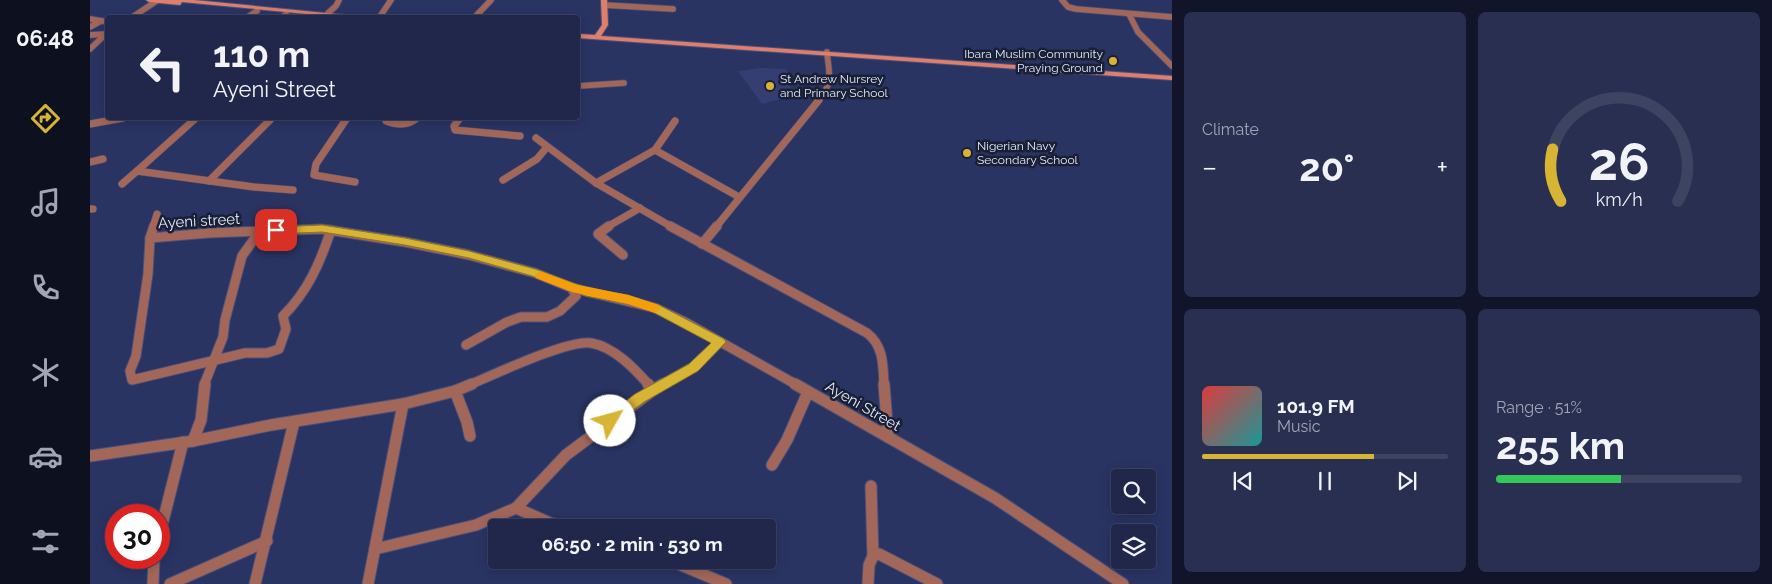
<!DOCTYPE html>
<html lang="en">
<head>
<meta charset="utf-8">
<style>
	:root { --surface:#20274a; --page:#282f51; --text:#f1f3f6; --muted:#a2a5b5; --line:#3d4462; --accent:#d8b434 }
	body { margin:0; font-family:Raleway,sans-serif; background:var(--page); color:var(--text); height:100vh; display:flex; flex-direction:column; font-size:19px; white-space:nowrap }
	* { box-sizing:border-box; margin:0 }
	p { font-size:16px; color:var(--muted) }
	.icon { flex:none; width:28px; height:28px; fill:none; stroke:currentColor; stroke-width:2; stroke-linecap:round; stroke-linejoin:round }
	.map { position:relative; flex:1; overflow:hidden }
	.details { display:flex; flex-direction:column; gap:12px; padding:12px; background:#121529; width:600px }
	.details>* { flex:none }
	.hud { position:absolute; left:15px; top:15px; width:475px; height:105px; border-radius:5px; box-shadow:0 2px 12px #0003,0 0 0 1px var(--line); background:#20274a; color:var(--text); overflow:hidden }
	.controls { position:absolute; left:1021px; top:469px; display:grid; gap:10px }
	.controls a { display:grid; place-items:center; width:45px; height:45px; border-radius:5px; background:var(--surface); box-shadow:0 2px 12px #0003,0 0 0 1px var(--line); font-size:25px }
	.speed { position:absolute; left:15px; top:504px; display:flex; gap:10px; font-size:25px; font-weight:700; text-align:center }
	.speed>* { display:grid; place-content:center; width:65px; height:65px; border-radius:50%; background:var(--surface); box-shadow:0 2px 12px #0003,0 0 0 1px var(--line); line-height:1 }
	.speed .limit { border:8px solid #d22; background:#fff; color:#111 }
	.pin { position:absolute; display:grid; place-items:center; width:42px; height:42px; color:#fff; margin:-21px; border-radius:10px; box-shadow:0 2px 8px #0006 }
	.me { position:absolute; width:55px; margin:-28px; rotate:52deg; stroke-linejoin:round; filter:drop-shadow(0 0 4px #0008) }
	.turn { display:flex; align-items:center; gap:18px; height:105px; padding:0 25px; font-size:22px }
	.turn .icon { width:65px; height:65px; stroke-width:2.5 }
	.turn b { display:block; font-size:35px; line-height:42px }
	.big { font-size:38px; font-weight:700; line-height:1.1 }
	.details .tile { flex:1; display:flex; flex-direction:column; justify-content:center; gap:8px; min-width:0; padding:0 18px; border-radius:8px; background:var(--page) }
	.details .dial { align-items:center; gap:0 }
	.dial svg { height:130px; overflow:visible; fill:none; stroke:var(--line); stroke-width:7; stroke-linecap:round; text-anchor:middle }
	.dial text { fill:var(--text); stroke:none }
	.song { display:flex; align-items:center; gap:15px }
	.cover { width:60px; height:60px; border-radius:8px; background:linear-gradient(135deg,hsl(0 70% 55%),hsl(180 70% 35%)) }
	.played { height:5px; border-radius:2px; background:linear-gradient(90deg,var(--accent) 70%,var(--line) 70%) }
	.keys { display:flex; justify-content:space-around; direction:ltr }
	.heat { display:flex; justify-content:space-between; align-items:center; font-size:28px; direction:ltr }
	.charge { height:8px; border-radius:4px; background:linear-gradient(90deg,#34c759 51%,var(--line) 0) }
	.details .tiles { flex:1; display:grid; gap:12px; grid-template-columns:repeat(2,1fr) }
	.trip { position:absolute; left:398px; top:519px; width:288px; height:50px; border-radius:5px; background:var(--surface); box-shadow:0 2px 12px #0003,0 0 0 1px var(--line); font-weight:700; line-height:50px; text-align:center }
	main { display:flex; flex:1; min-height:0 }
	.dock { display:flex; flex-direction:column; width:90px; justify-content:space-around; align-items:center; background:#0d101e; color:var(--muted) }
	.dock .icon { width:35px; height:35px }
	.dock .selected { color:var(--accent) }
	.dock b { font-size:22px; color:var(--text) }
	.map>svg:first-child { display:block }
	.built { fill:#343e73 }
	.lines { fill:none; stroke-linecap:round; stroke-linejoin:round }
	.street-far3-casing { stroke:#48517b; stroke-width:7 }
	.street-far2-casing { stroke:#48517b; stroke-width:8 }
	.street-far1-casing { stroke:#48517b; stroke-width:11 }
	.street-casing { stroke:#48517b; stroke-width:13 }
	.secondary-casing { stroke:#48517b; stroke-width:2 }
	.street-far3 { stroke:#a3675a; stroke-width:5.5 }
	.street-far2 { stroke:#a3675a; stroke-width:7 }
	.street-far1 { stroke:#a3675a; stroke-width:9 }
	.street { stroke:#a3675a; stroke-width:11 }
	.secondary { fill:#de7e6b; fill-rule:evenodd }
	.route { fill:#d8b434; stroke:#8c7522 }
	.slow { fill:#f59e0b }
	.poi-dot { fill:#d8b434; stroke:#191f34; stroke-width:2 }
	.labels { text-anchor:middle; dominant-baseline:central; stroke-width:5; stroke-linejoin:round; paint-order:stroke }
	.far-poi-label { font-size:12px; fill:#e3e9fa; stroke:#191f34; text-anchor:start }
	.street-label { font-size:15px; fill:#e3e9fa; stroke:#191f34 }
</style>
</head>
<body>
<main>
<nav class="dock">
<b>06:48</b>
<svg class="icon selected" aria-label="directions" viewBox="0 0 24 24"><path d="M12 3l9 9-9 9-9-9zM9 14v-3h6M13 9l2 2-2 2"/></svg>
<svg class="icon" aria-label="music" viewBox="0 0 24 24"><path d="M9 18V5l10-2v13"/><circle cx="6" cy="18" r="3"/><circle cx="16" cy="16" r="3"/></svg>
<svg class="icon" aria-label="phone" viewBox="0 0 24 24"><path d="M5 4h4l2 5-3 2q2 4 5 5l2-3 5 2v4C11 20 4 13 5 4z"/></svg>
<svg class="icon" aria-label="climate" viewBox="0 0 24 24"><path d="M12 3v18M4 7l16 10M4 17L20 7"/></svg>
<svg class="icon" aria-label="car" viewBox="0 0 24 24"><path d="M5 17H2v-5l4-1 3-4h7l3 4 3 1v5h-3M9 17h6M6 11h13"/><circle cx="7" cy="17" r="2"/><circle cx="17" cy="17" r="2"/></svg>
<svg class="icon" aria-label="filters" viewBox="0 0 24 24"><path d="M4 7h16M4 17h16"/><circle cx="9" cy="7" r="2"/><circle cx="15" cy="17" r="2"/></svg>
</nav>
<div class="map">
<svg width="1082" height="584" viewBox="0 0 1082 584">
	<rect width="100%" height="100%" fill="#2a3463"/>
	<polygon class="built" points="670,68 696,69 702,81 699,97 672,104 648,71"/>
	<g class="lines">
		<g class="street-far3-casing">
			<g id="street-far3">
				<polyline points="972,0 978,7 986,9 1082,17"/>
				<polyline points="514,5 583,9"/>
				<polyline points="238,13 246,6 249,0"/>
				<polyline points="1039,14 1048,32 1082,66"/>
				<polyline points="41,18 68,0"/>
				<polyline points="156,18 167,11"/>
				<polyline points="192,18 196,14"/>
				<polyline points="289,18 301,0"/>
				<polyline points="384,18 401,0"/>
				<polyline points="0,19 18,22"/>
				<polyline points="0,27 11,21"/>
				<polyline points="0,35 15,34"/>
				<polyline points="0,49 18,32"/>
				<polyline points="488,86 534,83"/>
				<path d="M728 101C744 82 739 75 737 52"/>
			</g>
		</g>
		<g class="street-far2-casing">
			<g id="street-far2">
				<polyline points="106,118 47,171 164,187 203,190"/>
				<polyline points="257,118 226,164 224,175 265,182"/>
				<path d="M296 118V121C307 125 318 126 327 118"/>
				<polyline points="370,118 364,126 365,130 430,136"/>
				<polyline points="0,124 33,118"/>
				<polyline points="446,138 506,183 582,227"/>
				<polyline points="565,150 649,197"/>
				<polyline points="0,162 13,159"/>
				<polyline points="413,180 447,159 457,147"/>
				<polyline points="119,181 182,118"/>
				<polyline points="506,183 565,150 585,121"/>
				<polyline points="32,184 47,171"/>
				<polyline points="0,209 3,209"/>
				<polyline points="63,227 67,214"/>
				<polyline points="517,227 550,208"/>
				<polyline points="626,227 729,100"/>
			</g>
		</g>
		<g class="street-far1-casing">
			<g id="street-far1">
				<path d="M64 226 60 238 58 274 46 356 40 371 42 380 155 353H177L189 349 196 329 193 316C218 291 230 263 241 230"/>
				<polyline points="519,226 508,234 533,255"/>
				<path d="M580 226 777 333C794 346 793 366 794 385"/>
				<polyline points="60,238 119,233 232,229 315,242 379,255 445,273 482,288 565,308 595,322 707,385"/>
				<polyline points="612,244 627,226"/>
				<polyline points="376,345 417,322 431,317 457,317 470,311 486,296 482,288"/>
				<polyline points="114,385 133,337 135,320 152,256 170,231"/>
				<path d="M379 385C403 375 479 339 501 343 524 347 544 368 559 385"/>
				<polyline points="571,385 603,367 630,342"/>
			</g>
		</g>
		<g class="street-casing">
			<g id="street">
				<polyline points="705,384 905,498 1033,584"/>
				<polyline points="794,384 798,437"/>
				<polyline points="563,390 573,384"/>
				<polyline points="365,391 377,422 380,436"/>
				<polyline points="103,441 111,420 115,384"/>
				<polyline points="0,456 103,441 181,425 313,404 365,391 382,384"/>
				<polyline points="682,465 697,440 718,392"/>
				<polyline points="781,486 783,556"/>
				<polyline points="426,508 476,455 563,390 558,384"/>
				<polyline points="69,537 93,442"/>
				<polyline points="285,549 386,525 426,508 460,523 482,528"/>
				<polyline points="579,560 636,584"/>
				<polyline points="63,584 64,558"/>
				<polyline points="80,584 177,541"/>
				<polyline points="165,584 204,422"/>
				<polyline points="278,584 313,404"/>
				<polyline points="778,584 779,565 783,556 789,554 847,584"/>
			</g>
		</g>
		<g class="secondary-casing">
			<g id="secondary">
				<polygon points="56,0 104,0 287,18 259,18 92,2 90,5 59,2"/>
				<polygon points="511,0 517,0 518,25 511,36 1082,76 1082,80 488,38 488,34 505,35 512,25"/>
			</g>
		</g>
		<use href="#street-far3" class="street-far3"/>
		<use href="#street-far2" class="street-far2"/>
		<use href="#street-far1" class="street-far1"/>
		<use href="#street" class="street"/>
		<use href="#secondary" class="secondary"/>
	</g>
	<polygon class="route" points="232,225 315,238 379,251 445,269 497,288 538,295 569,305 634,339 636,342 608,371 554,402 520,427 515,425 513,421 515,417 545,394 599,364 621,343 561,311 538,304 496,296 442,276 379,258 315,245 232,232 186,234 180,230 186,227"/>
	<polygon class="slow" points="450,271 484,284 538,295 569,305 571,308 565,313 538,304 482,292 446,278 445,275"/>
	<g class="poi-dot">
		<circle cx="1023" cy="61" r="5"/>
		<circle cx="680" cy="86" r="5"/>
		<circle cx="877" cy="153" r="5"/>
	</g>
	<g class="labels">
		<g class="far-poi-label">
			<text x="1013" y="54" text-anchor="end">Ibara Muslim Community<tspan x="1013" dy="14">Praying Ground</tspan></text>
			<text x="690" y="79">St Andrew Nursrey<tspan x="690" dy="14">and Primary School</tspan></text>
			<text x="887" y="146">Nigerian Navy<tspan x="887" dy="14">Secondary School</tspan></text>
		</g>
		<g class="street-label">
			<text transform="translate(109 221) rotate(-3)">Ayeni street</text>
			<text transform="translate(773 406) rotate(30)">Ayeni Street</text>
		</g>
	</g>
</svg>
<div class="controls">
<a><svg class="icon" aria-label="search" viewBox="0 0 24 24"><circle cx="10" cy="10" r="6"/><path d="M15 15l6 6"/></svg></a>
<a><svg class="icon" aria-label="layers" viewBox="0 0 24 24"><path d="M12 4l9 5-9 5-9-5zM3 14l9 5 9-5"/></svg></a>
</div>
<div class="speed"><div class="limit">30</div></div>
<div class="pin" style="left:186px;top:230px;background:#d93025"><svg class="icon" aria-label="arrive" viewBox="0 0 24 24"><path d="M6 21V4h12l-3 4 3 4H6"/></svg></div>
<svg class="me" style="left:520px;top:421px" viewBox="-20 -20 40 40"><circle r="19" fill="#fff"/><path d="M0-13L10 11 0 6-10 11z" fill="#d8b434"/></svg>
<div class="trip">06:50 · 2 min · 530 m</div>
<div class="hud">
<div class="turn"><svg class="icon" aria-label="left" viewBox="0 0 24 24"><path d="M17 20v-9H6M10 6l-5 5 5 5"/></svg><div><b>110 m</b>Ayeni Street</div></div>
</div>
</div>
<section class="details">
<div class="tiles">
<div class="tile"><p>Climate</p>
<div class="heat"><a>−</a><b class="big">20°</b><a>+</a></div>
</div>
<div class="tile dial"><svg viewBox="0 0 100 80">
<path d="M14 69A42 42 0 1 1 86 69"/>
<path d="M14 69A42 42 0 0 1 9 37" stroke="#d8b434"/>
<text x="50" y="56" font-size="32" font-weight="700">26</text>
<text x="50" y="72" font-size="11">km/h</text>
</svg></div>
<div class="tile">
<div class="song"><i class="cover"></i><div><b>101.9 FM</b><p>Music</p></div></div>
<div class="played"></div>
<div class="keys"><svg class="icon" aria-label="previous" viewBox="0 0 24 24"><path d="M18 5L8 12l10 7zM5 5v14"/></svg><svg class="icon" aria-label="pause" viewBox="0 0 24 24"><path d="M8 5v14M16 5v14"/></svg><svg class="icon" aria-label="next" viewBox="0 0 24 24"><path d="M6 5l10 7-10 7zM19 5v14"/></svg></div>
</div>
<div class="tile"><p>Range · 51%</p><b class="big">255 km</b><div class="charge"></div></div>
</div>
</section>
</main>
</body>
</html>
